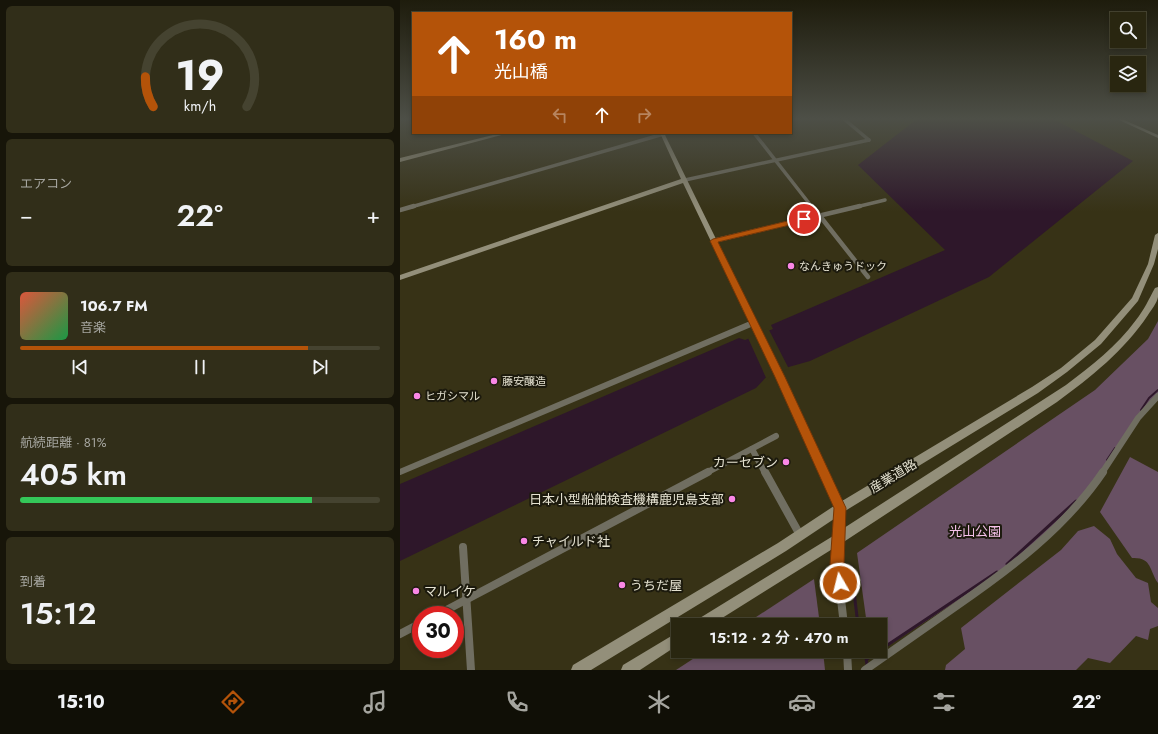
<!DOCTYPE html>
<html lang="ja">
<head>
<meta charset="utf-8">
<style>
	:root { --surface:#292610; --page:#312e19; --text:#f1f3f6; --muted:#a5a59f; --line:#454330; --accent:#b45309 }
	body { margin:0; font-family:Jost,"Noto Sans JP",sans-serif; background:var(--page); color:var(--text); height:100vh; display:flex; flex-direction:column; font-size:15px; white-space:nowrap }
	* { box-sizing:border-box; margin:0 }
	p { font-size:13px; color:var(--muted) }
	.icon { flex:none; width:22px; height:22px; fill:none; stroke:currentColor; stroke-width:2; stroke-linecap:round; stroke-linejoin:round }
	.map { position:relative; flex:1; overflow:hidden }
	.panel { display:flex; flex-direction:column; gap:6px; padding:6px; background:#171509; width:400px }
	.panel>* { flex:none }
	.banner { position:absolute; left:12px; top:12px; width:380px; height:122px; border-radius:0px; box-shadow:0 2px 6px #0003,0 0 0 1px var(--line); background:#b45309; color:#fff; overflow:hidden }
	.buttons { position:absolute; left:710px; top:12px; display:grid; gap:8px }
	.buttons a { display:grid; place-items:center; width:36px; height:36px; border-radius:0px; background:var(--surface); box-shadow:0 2px 6px #0003,0 0 0 1px var(--line); font-size:20px }
	.speed { position:absolute; left:12px; top:606px; display:flex; gap:8px; font-size:20px; font-weight:700; text-align:center }
	.speed>* { display:grid; place-content:center; width:52px; height:52px; border-radius:50%; background:var(--surface); box-shadow:0 2px 6px #0003,0 0 0 1px var(--line); line-height:1 }
	.speed .limit { border:6px solid #d22; background:#fff; color:#111 }
	.pin { position:absolute; display:grid; place-items:center; width:34px; height:34px; color:#fff; margin:-17px; border:2px solid #fff; border-radius:50%; box-shadow:0 1px 4px #0007 }
	.me { position:absolute; width:44px; margin:-22px; rotate:352deg; stroke-linejoin:round; filter:drop-shadow(0 0 3px #0008) }
	.turn { display:flex; align-items:center; gap:14px; height:84px; padding:0 16px; font-size:18px }
	.turn .icon { width:52px; height:52px; stroke-width:2.5 }
	.turn b { display:block; font-size:28px; line-height:34px }
	.lanes { display:flex; align-items:center; height:38px; padding:0 16px; background:#0003; justify-content:center; gap:20px; direction:ltr }
	.lanes .off { opacity:.35 }
	.big { font-size:30px; font-weight:600; line-height:1.1 }
	.panel .card { flex:1; display:flex; flex-direction:column; justify-content:center; gap:6px; min-width:0; padding:0 14px; border-radius:6px; background:var(--page) }
	.panel .dial { align-items:center; gap:0 }
	.dial svg { height:104px; overflow:visible; fill:none; stroke:var(--line); stroke-width:7; stroke-linecap:round; text-anchor:middle }
	.dial text { fill:var(--text); stroke:none }
	.song { display:flex; align-items:center; gap:12px }
	.cover { width:48px; height:48px; border-radius:6px; background:linear-gradient(135deg,hsl(10 70% 55%),hsl(140 70% 35%)) }
	.played { height:4px; border-radius:2px; background:linear-gradient(90deg,var(--accent) 80%,var(--line) 80%) }
	.keys { display:flex; justify-content:space-around; direction:ltr }
	.heat { display:flex; justify-content:space-between; align-items:center; font-size:22px; direction:ltr }
	.charge { height:6px; border-radius:3px; background:linear-gradient(90deg,#34c759 81%,var(--line) 0) }
	.trip { position:absolute; left:271px; top:618px; width:216px; height:40px; border-radius:0px; background:var(--surface); box-shadow:0 2px 6px #0003,0 0 0 1px var(--line); font-weight:600; line-height:40px; text-align:center }
	.tab-bar { display:flex; height:64px; justify-content:space-around; align-items:center; background:#100f06; color:var(--muted) }
	.tab-bar .icon { width:28px; height:28px }
	.tab-bar .selected { color:var(--accent) }
	.tab-bar b { font-size:18px; color:var(--text) }
	main { display:flex; flex:1; min-height:0 }
	.map>svg:first-child { display:block }
	.green { fill:#685063 }
	.water { fill:#2e172a }
	.pier { fill:#373216 }
	.lines { fill:none; stroke-linecap:round; stroke-linejoin:round }
	.stream-far1 { stroke:#2e172a; stroke-width:2 }
	.stream { stroke:#2e172a; stroke-width:3 }
	.street-far3 { stroke:#706e61; stroke-width:3.5 }
	.street-far2 { stroke:#706e61; stroke-width:4.5 }
	.street-far1 { stroke:#706e61; stroke-width:6 }
	.street { stroke:#706e61; stroke-width:8 }
	.secondary { fill:#938f7a; fill-rule:evenodd }
	.route { fill:#b45309; stroke:#753606 }
	.poi-dot { fill:#fa87e6; stroke:#1c1a0d; stroke-width:1.5 }
	.labels { text-anchor:middle; dominant-baseline:central; stroke-width:4; stroke-linejoin:round; paint-order:stroke }
	.poi-label { font-size:11px; fill:#e5e2d1; stroke:#1c1a0d; text-anchor:start }
	.near-poi-label { font-size:13px; fill:#e5e2d1; stroke:#1c1a0d; text-anchor:start }
	.near-street-label { font-size:13px; fill:#e5e2d1; stroke:#1c1a0d }
	.near-park-label { font-size:13px; fill:#f5c1e9; stroke:#1c1a0d }
</style>
</head>
<body>
<main>
<section class="panel">
<div class="card dial"><svg viewBox="0 0 100 80">
<path d="M14 69A42 42 0 1 1 86 69"/>
<path d="M14 69A42 42 0 0 1 8 46" stroke="#b45309"/>
<text x="50" y="56" font-size="32" font-weight="700">19</text>
<text x="50" y="72" font-size="11">km/h</text>
</svg></div>
<div class="card"><p>エアコン</p>
<div class="heat"><a>−</a><b class="big">22°</b><a>+</a></div>
</div>
<div class="card">
<div class="song"><i class="cover"></i><div><b>106.7 FM</b><p>音楽</p></div></div>
<div class="played"></div>
<div class="keys"><svg class="icon" aria-label="previous" viewBox="0 0 24 24"><path d="M18 5L8 12l10 7zM5 5v14"/></svg><svg class="icon" aria-label="pause" viewBox="0 0 24 24"><path d="M8 5v14M16 5v14"/></svg><svg class="icon" aria-label="next" viewBox="0 0 24 24"><path d="M6 5l10 7-10 7zM19 5v14"/></svg></div>
</div>
<div class="card"><p>航続距離 · 81%</p><b class="big">405 km</b><div class="charge"></div></div>
<div class="card"><p>到着</p><b class="big">15:12</b></div>
</section>
<div class="map">
<svg width="758" height="670" viewBox="0 0 758 670">
	<rect width="100%" height="100%" fill="#373216"/>
	<g class="green">
		<polygon points="758,321 758,398 736,420 692,491 606,569 480,651 480,625 467,625 457,553 695,390 748,339"/>
		<path d="M730 457 758 472V583C749 570 752 557 732 558L700 512Z"/>
		<polygon points="694,526 710,539 717,554 736,578 748,583 751,602 758,608 758,626 750,629 748,640 736,636 710,663 688,658 676,670 545,670 546,665 565,649 561,628 661,550 678,531"/>
		<polygon points="414,579 420,625 344,625"/>
		<polygon points="305,651 423,651 425,670 276,670"/>
	</g>
	<polygon class="water" points="517,119 653,119 733,161 589,277 410,361 371,372 356,388 0,561 0,484 339,338 345,340 373,329 371,325 545,250 458,165"/>
	<polygon class="pier" points="368,328 389,369 372,374 367,380 348,338"/>
	<g class="lines">
		<g class="stream-far1">
			<polyline points="741,410 749,398 758,390"/>
			<polyline points="707,460 715,448"/>
		</g>
		<g class="stream">
			<polyline points="607,564 676,501"/>
			<polyline points="451,567 458,625"/>
			<polyline points="480,650 597,572"/>
			<polyline points="465,651 467,665"/>
			<polyline points="467,659 479,651"/>
		</g>
		<g class="street-far3">
			<polyline points="444,119 469,140"/>
			<polyline points="354,133 412,207"/>
			<polyline points="285,180 469,140"/>
			<polyline points="11,207 267,133"/>
			<polyline points="456,207 485,200"/>
		</g>
		<g class="street-far2">
			<polyline points="412,206 468,277"/>
			<polyline points="0,210 14,206"/>
			<polyline points="313,241 460,206"/>
		</g>
		<g class="street-far1">
			<polyline points="352,449 365,473"/>
			<polyline points="0,472 353,323"/>
			<polyline points="306,473 376,436"/>
			<polyline points="702,473 738,418 758,396"/>
		</g>
		<g class="street">
			<polyline points="365,472 400,535"/>
			<polyline points="438,540 437,565 444,625"/>
			<polyline points="63,547 71,670"/>
			<polyline points="37,615 308,472"/>
			<polyline points="0,634 21,623"/>
			<polyline points="447,651 448,670"/>
			<path d="M465 670C495 649 525 628 555 607 610 569 665 528 703 472"/>
		</g>
		<g class="secondary">
			<polygon points="717,119 722,119 758,135 758,138"/>
			<polygon points="101,133 109,133 0,162 0,158"/>
			<path d="M260 133H264C324 255 384 377 442 501L632 387 661 368 695 340 732 298 748 264 755 235 758 233V249L754 264 738 301 701 344 667 372 638 393 445 511 444 528 666 385C691 366 717 346 736 320 744 310 749 299 755 288L758 287C758 290 758 294 758 297 757 303 751 310 748 315 724 351 691 377 657 402L442 543 311 625H293L295 621 433 536 434 519 386 551 191 670H171L173 665 378 543 434 506 376 377 283 183 0 280V275L281 179Z"/>
			<polygon points="278,632 278,645 240,670 221,670 223,665"/>
		</g>
	</g>
	<linearGradient id="sky" x2="0" y2="1"><stop stop-color="#1e1c0c"/><stop offset="0.56" stop-color="#4d4f47"/><stop offset="1" stop-color="#4d4f47" stop-opacity="0"/></linearGradient>
	<rect width="758" height="212" fill="url(#sky)"/>
	<polygon class="route" points="404,217 408,219 407,221 318,242 385,377 446,508 444,565 447,583 445,588 440,590 435,588 430,565 434,508 375,377 310,241 313,239"/>
	<g class="poi-dot">
		<circle cx="391" cy="266" r="4"/>
		<circle cx="94" cy="381" r="4"/>
		<circle cx="17" cy="396" r="4"/>
		<circle cx="386" cy="462" r="4"/>
		<circle cx="332" cy="499" r="4"/>
		<circle cx="124" cy="541" r="4"/>
		<circle cx="222" cy="585" r="4"/>
		<circle cx="16" cy="591" r="4"/>
	</g>
	<g class="labels">
		<g class="poi-label">
			<text x="399" y="266">なんきゅうドック</text>
			<text x="102" y="381">藤安醸造</text>
			<text x="25" y="396">ヒガシマル</text>
		</g>
		<g class="near-poi-label">
			<text x="378" y="462" text-anchor="end">カーセブン</text>
			<text x="324" y="499" text-anchor="end">日本小型船舶検査機構鹿児島支部</text>
			<text x="132" y="541">チャイルド社</text>
			<text x="230" y="585">うちだ屋</text>
			<text x="24" y="591">マルイケ</text>
		</g>
		<g class="near-street-label">
			<text transform="translate(493 476) rotate(-31)">産業道路</text>
		</g>
		<g class="near-park-label">
			<text x="575" y="531">光山公園</text>
		</g>
	</g>
</svg>
<div class="buttons">
<a><svg class="icon" aria-label="search" viewBox="0 0 24 24"><circle cx="10" cy="10" r="6"/><path d="M15 15l6 6"/></svg></a>
<a><svg class="icon" aria-label="layers" viewBox="0 0 24 24"><path d="M12 4l9 5-9 5-9-5zM3 14l9 5 9-5"/></svg></a>
</div>
<div class="speed"><div class="limit">30</div></div>
<div class="pin" style="left:404px;top:219px;background:#d93025"><svg class="icon" aria-label="arrive" viewBox="0 0 24 24"><path d="M6 21V4h12l-3 4 3 4H6"/></svg></div>
<svg class="me" style="left:440px;top:583px" viewBox="-20 -20 40 40"><circle r="17" fill="#b45309" stroke="#fff" stroke-width="3"/><path d="M0-11L8 9 0 5-8 9z" fill="#fff"/></svg>
<div class="trip">15:12 · 2 分 · 470 m</div>
<div class="banner">
<div class="turn"><svg class="icon" aria-label="ahead" viewBox="0 0 24 24"><path d="M12 20V5M6 11l6-6 6 6"/></svg><div><b>160 m</b>光山橋</div></div>
<div class="lanes"><svg class="icon off" aria-label="left" viewBox="0 0 24 24"><path d="M17 20v-9H6M10 6l-5 5 5 5"/></svg><svg class="icon" aria-label="ahead" viewBox="0 0 24 24"><path d="M12 20V5M6 11l6-6 6 6"/></svg><svg class="icon off" aria-label="right" viewBox="0 0 24 24"><path d="M7 20v-9h11M14 6l5 5-5 5"/></svg></div>
</div>
</div>
</main>
<nav class="tab-bar">
<b>15:10</b>
<svg class="icon selected" aria-label="directions" viewBox="0 0 24 24"><path d="M12 3l9 9-9 9-9-9zM9 14v-3h6M13 9l2 2-2 2"/></svg>
<svg class="icon" aria-label="music" viewBox="0 0 24 24"><path d="M9 18V5l10-2v13"/><circle cx="6" cy="18" r="3"/><circle cx="16" cy="16" r="3"/></svg>
<svg class="icon" aria-label="phone" viewBox="0 0 24 24"><path d="M5 4h4l2 5-3 2q2 4 5 5l2-3 5 2v4C11 20 4 13 5 4z"/></svg>
<svg class="icon" aria-label="climate" viewBox="0 0 24 24"><path d="M12 3v18M4 7l16 10M4 17L20 7"/></svg>
<svg class="icon" aria-label="car" viewBox="0 0 24 24"><path d="M5 17H2v-5l4-1 3-4h7l3 4 3 1v5h-3M9 17h6M6 11h13"/><circle cx="7" cy="17" r="2"/><circle cx="17" cy="17" r="2"/></svg>
<svg class="icon" aria-label="filters" viewBox="0 0 24 24"><path d="M4 7h16M4 17h16"/><circle cx="9" cy="7" r="2"/><circle cx="15" cy="17" r="2"/></svg>
<b>22°</b>
</nav>
</body>
</html>
